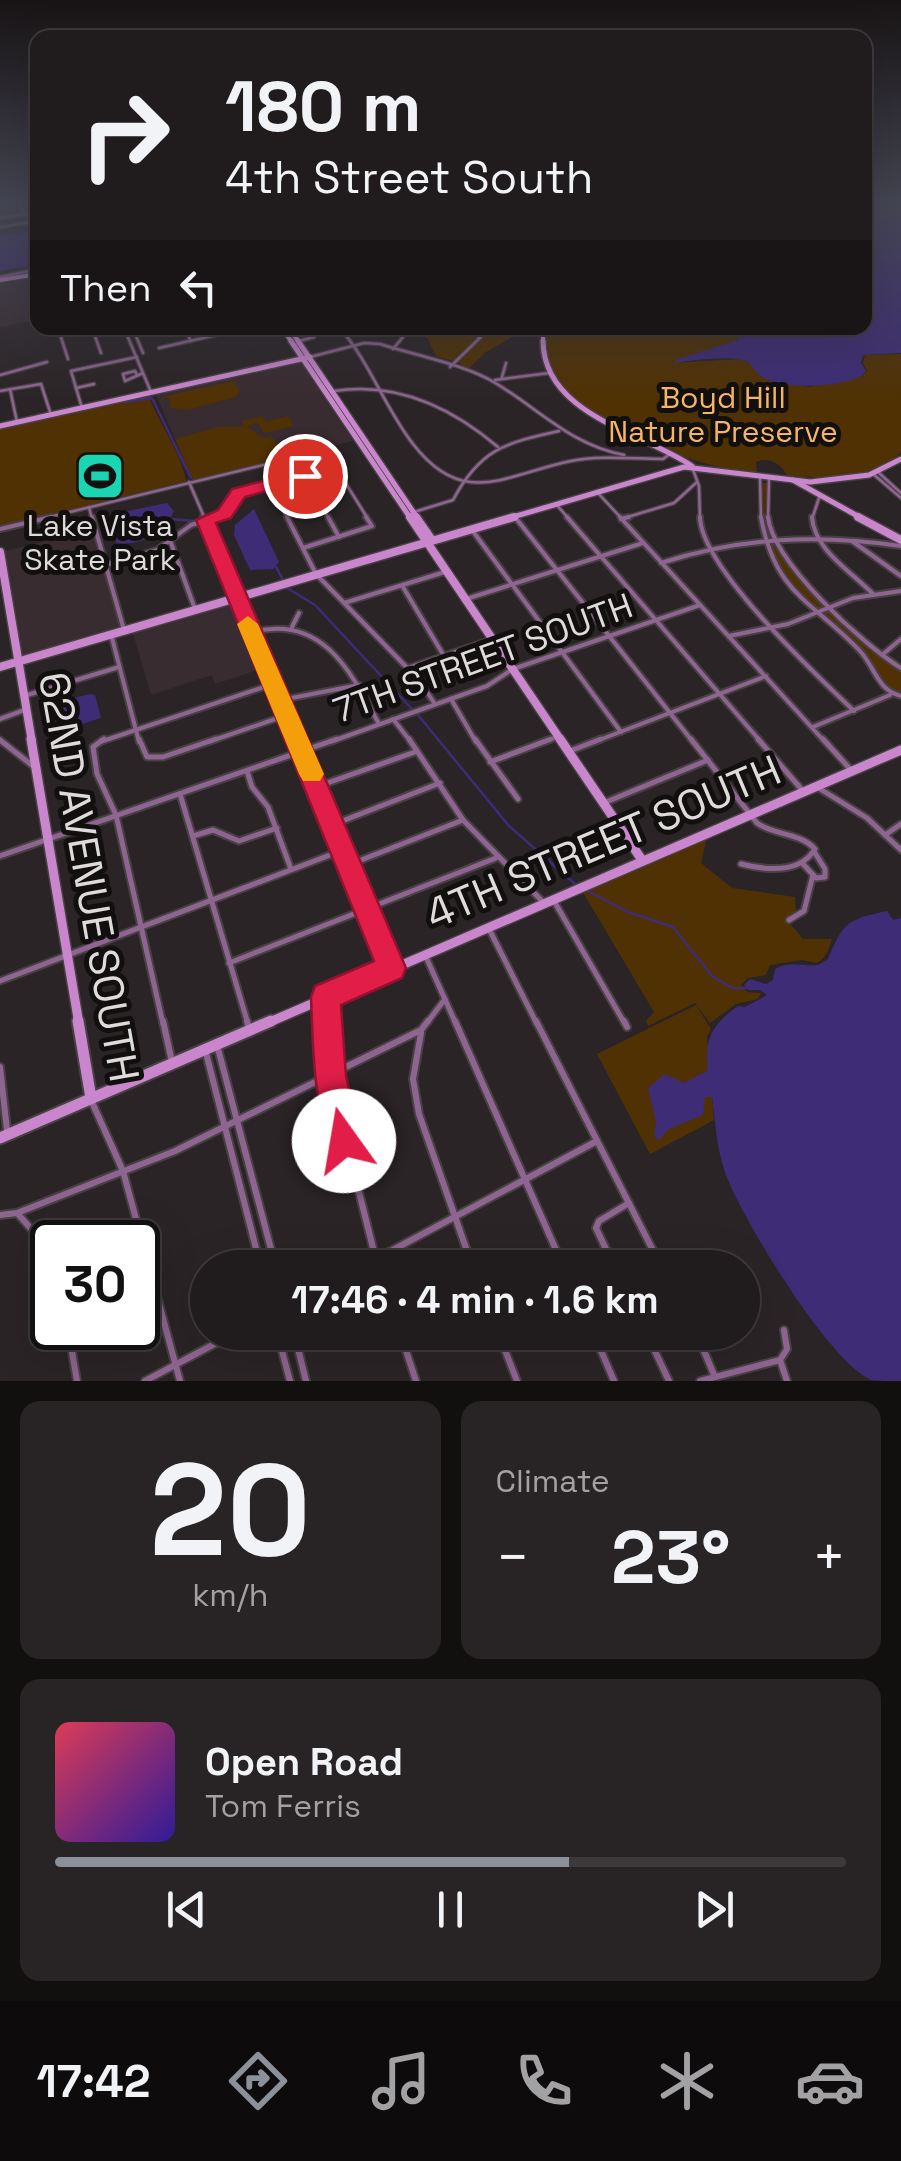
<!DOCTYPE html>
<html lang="en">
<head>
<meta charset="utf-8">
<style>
	:root { --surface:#201b1c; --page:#282425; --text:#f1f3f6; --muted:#a2a1a3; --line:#3d393b; --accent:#8c9099 }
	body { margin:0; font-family:"Space Grotesk",sans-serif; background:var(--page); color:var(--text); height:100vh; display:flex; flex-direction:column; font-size:38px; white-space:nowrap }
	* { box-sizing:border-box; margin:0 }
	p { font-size:32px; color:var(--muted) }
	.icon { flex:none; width:55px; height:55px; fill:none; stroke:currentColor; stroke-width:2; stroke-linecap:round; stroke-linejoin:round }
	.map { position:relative; height:1381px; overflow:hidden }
	.sheet { display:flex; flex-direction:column; gap:20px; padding:20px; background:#120f0f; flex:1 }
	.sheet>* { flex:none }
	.guide { position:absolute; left:30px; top:30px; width:842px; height:305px; border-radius:20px; box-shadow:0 10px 40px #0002,0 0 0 2px var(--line); background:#201b1c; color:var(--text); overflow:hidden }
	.speed { position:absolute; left:30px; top:1220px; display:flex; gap:20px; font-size:50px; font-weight:700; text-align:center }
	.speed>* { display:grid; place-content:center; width:130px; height:130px; border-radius:50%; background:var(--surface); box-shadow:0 10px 40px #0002,0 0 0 2px var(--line); line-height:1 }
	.speed .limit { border:5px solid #111; border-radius:15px; background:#fff; color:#111 }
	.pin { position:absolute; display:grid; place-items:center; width:85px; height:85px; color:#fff; margin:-42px; border:5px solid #fff; border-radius:50%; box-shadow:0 2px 10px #0007 }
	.me { position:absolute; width:110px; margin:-55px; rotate:347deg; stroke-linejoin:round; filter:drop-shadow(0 0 8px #0008) }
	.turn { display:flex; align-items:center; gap:35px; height:210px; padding:0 30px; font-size:45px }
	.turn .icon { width:130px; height:130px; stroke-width:2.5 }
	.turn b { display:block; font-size:70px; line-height:85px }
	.then { display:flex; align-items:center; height:95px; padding:0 30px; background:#0003; gap:20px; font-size:38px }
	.big { font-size:75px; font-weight:800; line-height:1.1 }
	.sheet .tile { flex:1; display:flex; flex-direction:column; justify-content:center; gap:15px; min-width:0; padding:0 35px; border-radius:20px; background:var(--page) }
	.sheet .dial { align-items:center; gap:0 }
	.dial b { font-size:130px; line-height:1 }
	.song { display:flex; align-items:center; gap:30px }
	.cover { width:120px; height:120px; border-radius:15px; background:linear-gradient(135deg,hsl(350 70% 55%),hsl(250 70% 35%)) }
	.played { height:10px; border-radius:5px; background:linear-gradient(90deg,var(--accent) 65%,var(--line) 65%) }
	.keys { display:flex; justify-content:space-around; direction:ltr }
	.heat { display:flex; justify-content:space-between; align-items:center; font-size:55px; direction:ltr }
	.sheet .tiles { flex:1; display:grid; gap:20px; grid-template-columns:1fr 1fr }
	.tile:last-child { grid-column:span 2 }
	.trip { position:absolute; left:190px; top:1250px; width:570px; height:100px; border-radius:50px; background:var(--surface); box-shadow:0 10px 40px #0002,0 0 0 2px var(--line); font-weight:800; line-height:100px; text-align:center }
	.tabs { display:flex; height:160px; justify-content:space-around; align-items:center; background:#0d0b0b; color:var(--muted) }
	.tabs .icon { width:70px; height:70px }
	.tabs .active { color:var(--accent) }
	.tabs b { font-size:45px; color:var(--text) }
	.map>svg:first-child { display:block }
	.built { fill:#392c30 }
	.green { fill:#503103 }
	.water { fill:#3e2c77 }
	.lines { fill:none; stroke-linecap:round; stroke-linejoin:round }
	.stream { stroke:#3e2c77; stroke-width:2.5 }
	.street-far3-casing { stroke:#484143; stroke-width:5 }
	.street-far2-casing { stroke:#484143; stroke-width:8 }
	.street-far1-casing { stroke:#484143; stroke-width:9 }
	.street-casing { stroke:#484143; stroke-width:10 }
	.secondary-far4-casing { stroke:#484143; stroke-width:6 }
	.secondary-far3-casing { stroke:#484143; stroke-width:8 }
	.secondary-far2-casing { stroke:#484143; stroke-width:11 }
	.secondary-far1-casing { stroke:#484143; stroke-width:12 }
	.secondary-casing { stroke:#484143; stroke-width:15 }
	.street-far3 { stroke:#8e6490; stroke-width:2.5 }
	.street-far2 { stroke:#8e6490; stroke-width:4 }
	.street-far1 { stroke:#8e6490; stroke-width:5 }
	.street { stroke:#8e6490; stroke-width:6 }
	.secondary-far4 { stroke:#c986cd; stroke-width:4 }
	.secondary-far3 { stroke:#c986cd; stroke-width:5 }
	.secondary-far2 { stroke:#c986cd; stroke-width:8 }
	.secondary-far1 { stroke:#c986cd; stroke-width:9 }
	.secondary { stroke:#c986cd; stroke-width:11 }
	.route { fill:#e11d48; stroke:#92132f; stroke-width:2.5 }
	.slow { fill:#f59e0b }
	.labels { text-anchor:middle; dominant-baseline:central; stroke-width:10; stroke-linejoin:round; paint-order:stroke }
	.far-park-label { font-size:30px; fill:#f6b566; stroke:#120f0f }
	.far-poi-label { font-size:30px; fill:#dfdadb; stroke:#120f0f }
	.street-label { font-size:35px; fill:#dfdadb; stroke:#120f0f }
	.near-street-label { font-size:42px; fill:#dfdadb; stroke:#120f0f }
</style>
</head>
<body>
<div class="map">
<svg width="901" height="1381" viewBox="0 0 901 1381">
	<rect width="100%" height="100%" fill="#2b2426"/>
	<g class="built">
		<polygon points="37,274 37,320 0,327 0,281"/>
		<polygon points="302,363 353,441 193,481 156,395"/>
		<polygon points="93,529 121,630 21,659 2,552"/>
		<polygon points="234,601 264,668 215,684 212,675 151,695 132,630"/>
	</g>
	<g class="green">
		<polygon points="411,328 462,328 479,339 493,328 528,328 486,352 467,370 460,363 436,356 427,338"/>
		<path d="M545 328H739V341L673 363 740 359 752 364 762 376 809 387 862 376 867 371 863 363 865 355 901 354V452C873 482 825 476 788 477 782 464 769 456 756 462L757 476C699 465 591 431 556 380 545 363 544 347 545 328Z"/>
		<polygon points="239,380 234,384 240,390 236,397 187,410 171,408 169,398 161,397"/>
		<path d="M155 392 149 397C160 425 181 452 186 481L0 527V426Z"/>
		<polygon points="262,416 266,422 288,416 294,426 264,433 258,423 247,426 262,438 272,437 287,458 193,480 175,439 218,427 244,427 242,421"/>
		<path d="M761 483H767L765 517 781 555 869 650 901 670V694C880 687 879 671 865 655 815 601 751 570 761 483Z"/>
		<path d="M707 836 701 863 732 888 795 897 796 913 786 919 803 939H832C828 950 827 957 817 963L802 960 770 965 766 975 748 978 741 985 747 992 761 993 758 999 736 1004 710 1023 695 1003 648 1026 646 1021 654 1012 581 889Z"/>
		<polygon points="696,1005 711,1029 707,1037 714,1120 650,1154 597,1054"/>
	</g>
	<g class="water">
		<path d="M865 204H901V353L863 355 861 363 866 371 863 375C842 388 775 391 758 374 753 369 752 362 743 360 728 356 688 360 673 364L678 359 738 340 739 328H865Z"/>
		<polygon points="37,230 37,264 0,271 0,236"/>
		<path d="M167 503 174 511C163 534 142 546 116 543L113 514Z"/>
		<polygon points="254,509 279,562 273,569 250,570 234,535 235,525"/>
		<polygon points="90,694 95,695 101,718 65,729 58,702"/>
		<path d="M887 911 893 920 901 918V1381C892 1381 878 1381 871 1380 828 1360 751 1231 731 1187 717 1158 716 1128 712 1097H705L703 1115 669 1129 658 1141 654 1134 656 1122 648 1088 665 1074 684 1083 708 1070C704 1038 712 1025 738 1006L745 1007 767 995 760 990H748L744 985 750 979 766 984 773 980 775 969C791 960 802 967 818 965L828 959C844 922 846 920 887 911Z"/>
	</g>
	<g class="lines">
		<g class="stream">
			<polyline points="411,328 417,331"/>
			<polyline points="126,402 152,398 191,478"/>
			<polyline points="170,519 194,521"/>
			<polyline points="276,567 282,578"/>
			<polyline points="287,588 315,605 411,708"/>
			<polyline points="418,715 509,826 574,883"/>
			<polyline points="586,890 628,912 673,927 712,976 732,988 746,988"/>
		</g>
		<g class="street-far3-casing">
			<g id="street-far3">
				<polyline points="20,204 23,214"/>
				<polyline points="0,218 38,212"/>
				<polyline points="0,227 38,221"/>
				<polyline points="0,277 38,269"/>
				<polyline points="58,328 68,359"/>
				<polyline points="92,328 101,353"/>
				<polyline points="124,328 151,392"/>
				<polyline points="184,328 191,341"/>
				<path d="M340 328C370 363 385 408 413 444 464 510 506 474 571 461 601 455 633 459 663 459L671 453"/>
				<polyline points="389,328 403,337 393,349"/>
				<polyline points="465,328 479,337"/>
				<polyline points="141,330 142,333 171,328"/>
				<polyline points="130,332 152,328"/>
				<polyline points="60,333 88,328"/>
				<polyline points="142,333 136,336 143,353"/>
				<polyline points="299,341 314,337"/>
				<polyline points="159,348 247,328"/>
				<path d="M310 357 364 343 380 344C414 355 468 365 497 384 541 411 572 445 624 455"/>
				<polyline points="450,367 490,328"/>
				<polyline points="0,375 47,362"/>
				<polyline points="137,375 135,371 123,374 125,381 143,373"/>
				<polyline points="502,377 506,363"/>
				<polyline points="495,380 549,373"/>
				<polyline points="76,388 94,384"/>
				<polyline points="10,389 17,422"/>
				<polyline points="0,391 41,384 51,415"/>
				<path d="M334 391C397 381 451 407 498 447"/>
				<polyline points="82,408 71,371 137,357"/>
				<polyline points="692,467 699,486 700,519"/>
				<polyline points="878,472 901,493"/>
				<polyline points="872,473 901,498"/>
				<polyline points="305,476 329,519"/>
				<polyline points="760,479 761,519"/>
				<polyline points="189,482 205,519"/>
				<polyline points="270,484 288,519"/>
				<polyline points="598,493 622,519"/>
				<polyline points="556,504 569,519"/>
				<polyline points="89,507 92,519"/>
				<path d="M414 512 453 500C480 449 505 443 559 431"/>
				<polyline points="514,516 516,519"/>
				<polyline points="41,519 325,450 368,519"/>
				<polyline points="209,519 224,514 239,493 336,467"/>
				<polyline points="621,519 674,503 697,482"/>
				<polyline points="768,519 769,479"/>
				<polyline points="812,519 820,495"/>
			</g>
		</g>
		<g class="street-far2-casing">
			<g id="street-far2">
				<polyline points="92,517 124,630"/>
				<polyline points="203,517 297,742"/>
				<polyline points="287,517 316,574 418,679 435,704"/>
				<polyline points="328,517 339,537"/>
				<polyline points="515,517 693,742"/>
				<polyline points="567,517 761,742"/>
				<polyline points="620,517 825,742"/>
				<path d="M700 517C701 567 815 674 854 711"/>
				<path d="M761 517C775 595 813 601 860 651 875 667 877 690 901 696"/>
				<path d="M768 517C773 562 862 644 901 668"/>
				<path d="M812 517C814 550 852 572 873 594"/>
				<polyline points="621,519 629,517"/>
				<polyline points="0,529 51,517"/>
				<polyline points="472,530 621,732"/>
				<polyline points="852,541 901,576"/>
				<polyline points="171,543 195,609"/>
				<polyline points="303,548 372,526 366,517"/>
				<path d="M661 563C741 537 818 534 901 546"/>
				<polyline points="105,565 157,550 191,525 216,517"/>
				<polyline points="403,587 444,656"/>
				<polyline points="466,599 643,543"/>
				<polyline points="344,603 448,571"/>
				<polyline points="292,627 299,613"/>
				<path d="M252 632C322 614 350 670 379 724"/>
				<polyline points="111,634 139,742"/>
				<polyline points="729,636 788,624 853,598 901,591"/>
				<polyline points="882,655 901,639"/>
				<polyline points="408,668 493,639"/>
				<polyline points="24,696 119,667"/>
				<polyline points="451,699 476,742"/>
				<polyline points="281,700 359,685"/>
				<polyline points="0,719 27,709"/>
				<polyline points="393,719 411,742"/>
				<polyline points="813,727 890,695"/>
				<polyline points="100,742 273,684"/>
				<polyline points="208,742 287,715"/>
				<polyline points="330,742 487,686 513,669 700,605"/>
				<polyline points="544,742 559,736"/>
				<polyline points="594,742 766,676"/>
			</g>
		</g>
		<g class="street-far1-casing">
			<g id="street-far1">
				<polyline points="104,739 93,747 97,774 116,815 163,1024"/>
				<polyline points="139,739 147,757 163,757 216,739"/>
				<polyline points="296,739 392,968"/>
				<polyline points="409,739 463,820 544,903"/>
				<polyline points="475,739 518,799"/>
				<path d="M691 739 757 823C775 836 799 832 815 849 800 874 765 870 741 864"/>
				<polyline points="758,739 803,791"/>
				<polyline points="823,739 851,770"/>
				<polyline points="0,740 33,766"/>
				<polyline points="570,751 601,739"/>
				<polyline points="490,762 551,739"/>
				<polyline points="247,771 252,787 268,807 291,869"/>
				<polyline points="316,787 415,752"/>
				<polyline points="817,787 867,818 901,850"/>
				<polyline points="180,794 248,1024"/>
				<polyline points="606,802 708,760"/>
				<polyline points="332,825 440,783"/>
				<polyline points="885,835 901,824"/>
				<polyline points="193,836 213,830 239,841 277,828"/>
				<polyline points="0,856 337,739"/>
				<polyline points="351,864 463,820"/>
				<polyline points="803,864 816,878 825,877 825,869 815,853"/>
				<polyline points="554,901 625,1024"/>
				<polyline points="789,920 804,911 813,875"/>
				<polyline points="489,929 537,1024"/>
				<polyline points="426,957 456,1024"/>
				<polyline points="229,963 496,858"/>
				<polyline points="0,981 343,850"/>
				<polyline points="326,999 327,1024"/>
				<polyline points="426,1024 445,999"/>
			</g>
		</g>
		<g class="street-casing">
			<g id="street">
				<polyline points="163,1021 172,1062"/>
				<polyline points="247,1021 249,1029"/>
				<polyline points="327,1021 330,1076 378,1268"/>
				<polyline points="455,1021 564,1268"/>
				<polyline points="536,1021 662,1268"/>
				<polyline points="624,1021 627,1027"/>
				<polyline points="421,1033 413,1079 419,1114 473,1268"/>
				<polyline points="217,1045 276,1268"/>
				<polyline points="206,1053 261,1268"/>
				<polyline points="0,1067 7,1130"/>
				<polyline points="91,1100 123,1171 180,1381"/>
				<polyline points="18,1214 39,1238 52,1263"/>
				<polyline points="0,1215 17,1213 175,1151 421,1030 428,1021"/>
				<polyline points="359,1268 597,1141"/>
				<polyline points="615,1268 596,1228 599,1221 629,1203"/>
				<polyline points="68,1328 77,1381"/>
				<polyline points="277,1332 290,1381"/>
				<polyline points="294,1332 306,1381"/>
				<polyline points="400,1332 416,1381"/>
				<polyline points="498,1332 517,1381"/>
				<polyline points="593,1332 614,1381"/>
				<polyline points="646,1332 669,1381"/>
				<polyline points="696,1332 715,1377"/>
				<polyline points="780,1360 787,1381"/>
				<polyline points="145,1381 237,1332"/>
				<polyline points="700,1381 780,1360 787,1349 784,1330"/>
			</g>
		</g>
		<g class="secondary-far4-casing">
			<g id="secondary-far4">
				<polyline points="0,280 38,274"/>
				<polyline points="282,328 293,344"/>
				<polyline points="289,328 300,344"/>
				<polyline points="543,328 543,344"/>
			</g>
		</g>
		<g class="secondary-far3-casing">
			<g id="secondary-far3">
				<polyline points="291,341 411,519"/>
				<polyline points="298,341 418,519"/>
				<path d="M543 341C544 415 642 432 692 466"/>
				<polyline points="0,426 310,357"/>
				<polyline points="793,480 863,519"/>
				<polyline points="506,519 684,467 810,482 869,475 901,459"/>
			</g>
		</g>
		<g class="secondary-far2-casing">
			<g id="secondary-far2">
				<polyline points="410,517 562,742"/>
				<polyline points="416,517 432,540"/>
				<polyline points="858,517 901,540"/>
				<polyline points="0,552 32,742"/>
				<polyline points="0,667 514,517"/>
			</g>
		</g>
		<g class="secondary-far1-casing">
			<g id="secondary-far1">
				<polyline points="31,739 79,1024"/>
				<polyline points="560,739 642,860"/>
				<polyline points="265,1024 901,750"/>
			</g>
		</g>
		<g class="secondary-casing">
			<g id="secondary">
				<polyline points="78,1021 91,1098"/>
				<polyline points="0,1138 271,1021"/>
			</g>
		</g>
		<use href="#street-far3" class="street-far3"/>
		<use href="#street-far2" class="street-far2"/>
		<use href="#street-far1" class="street-far1"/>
		<use href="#street" class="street"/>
		<use href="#secondary-far4" class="secondary-far4"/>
		<use href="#secondary-far3" class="secondary-far3"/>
		<use href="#secondary-far2" class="secondary-far2"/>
		<use href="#secondary-far1" class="secondary-far1"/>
		<use href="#secondary" class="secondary"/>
	</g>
	<linearGradient id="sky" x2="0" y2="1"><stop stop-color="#181415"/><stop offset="0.51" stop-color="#444552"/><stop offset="1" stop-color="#444552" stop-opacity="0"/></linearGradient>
	<rect width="901" height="398" fill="url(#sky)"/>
	<path class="route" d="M305 470 311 472V479L245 497 231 518 216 523 406 968 402 978 341 1005 346 1076 361 1141 356 1152 344 1157 333 1152C313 1103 313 1049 311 997L315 986 374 961 196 520 218 510 232 489Z"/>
	<polygon class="slow" points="248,616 258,624 324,774 320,781 303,781 299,774 237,624"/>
	<defs>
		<g id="stadium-square" transform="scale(2.5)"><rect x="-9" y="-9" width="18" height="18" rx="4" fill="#1ad5b2" stroke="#120f0f"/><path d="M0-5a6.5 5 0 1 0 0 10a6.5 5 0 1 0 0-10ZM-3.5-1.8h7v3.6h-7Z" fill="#111"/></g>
	</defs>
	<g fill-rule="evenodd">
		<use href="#stadium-square" x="100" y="476"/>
	</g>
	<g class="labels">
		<g class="far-park-label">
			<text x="723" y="397">Boyd Hill<tspan x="723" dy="34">Nature Preserve</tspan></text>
		</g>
		<g class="far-poi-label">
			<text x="100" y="525">Lake Vista<tspan x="100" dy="34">Skate Park</tspan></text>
		</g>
		<g class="street-label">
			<text transform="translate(483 658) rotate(-20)">7TH STREET SOUTH</text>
		</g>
		<g class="near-street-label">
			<text transform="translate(603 842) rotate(-23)">4TH STREET SOUTH</text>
			<text transform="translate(89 877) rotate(80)">62ND AVENUE SOUTH</text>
		</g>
	</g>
</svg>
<div class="speed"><div class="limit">30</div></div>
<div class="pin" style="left:305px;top:476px;background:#d93025"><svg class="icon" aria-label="arrive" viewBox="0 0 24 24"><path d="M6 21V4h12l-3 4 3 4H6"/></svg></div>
<svg class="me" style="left:344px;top:1141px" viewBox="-20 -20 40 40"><circle r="19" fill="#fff"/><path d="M0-13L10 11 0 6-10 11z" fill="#e11d48"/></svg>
<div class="trip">17:46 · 4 min · 1.6 km</div>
<div class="guide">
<div class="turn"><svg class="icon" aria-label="right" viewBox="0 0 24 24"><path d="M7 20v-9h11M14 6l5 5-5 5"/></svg><div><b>180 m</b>4th Street South</div></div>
<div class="then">Then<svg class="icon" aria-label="left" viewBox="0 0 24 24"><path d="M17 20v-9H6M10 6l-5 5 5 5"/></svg></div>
</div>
</div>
<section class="sheet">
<div class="tiles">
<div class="tile dial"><b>20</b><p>km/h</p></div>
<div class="tile"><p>Climate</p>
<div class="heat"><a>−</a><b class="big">23°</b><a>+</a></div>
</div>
<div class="tile">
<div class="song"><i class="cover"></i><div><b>Open Road</b><p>Tom Ferris</p></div></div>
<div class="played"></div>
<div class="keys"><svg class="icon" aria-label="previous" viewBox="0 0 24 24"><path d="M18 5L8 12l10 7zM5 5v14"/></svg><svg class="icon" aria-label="pause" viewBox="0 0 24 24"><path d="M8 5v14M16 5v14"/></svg><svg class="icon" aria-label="next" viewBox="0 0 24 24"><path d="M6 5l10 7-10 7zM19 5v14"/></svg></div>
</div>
</div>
</section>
<nav class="tabs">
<b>17:42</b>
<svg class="icon active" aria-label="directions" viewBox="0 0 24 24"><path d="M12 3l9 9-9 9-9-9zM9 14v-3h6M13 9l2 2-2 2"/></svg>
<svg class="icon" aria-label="music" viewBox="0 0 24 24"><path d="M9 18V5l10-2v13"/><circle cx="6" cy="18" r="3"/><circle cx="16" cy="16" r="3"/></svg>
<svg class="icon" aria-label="phone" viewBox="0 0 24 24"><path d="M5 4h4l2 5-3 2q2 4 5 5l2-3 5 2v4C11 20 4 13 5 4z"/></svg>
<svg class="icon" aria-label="climate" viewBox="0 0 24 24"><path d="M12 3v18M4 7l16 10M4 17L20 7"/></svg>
<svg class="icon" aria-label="car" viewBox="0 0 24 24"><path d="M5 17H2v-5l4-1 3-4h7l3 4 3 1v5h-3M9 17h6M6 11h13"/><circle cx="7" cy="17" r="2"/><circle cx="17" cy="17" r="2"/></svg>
</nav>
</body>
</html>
